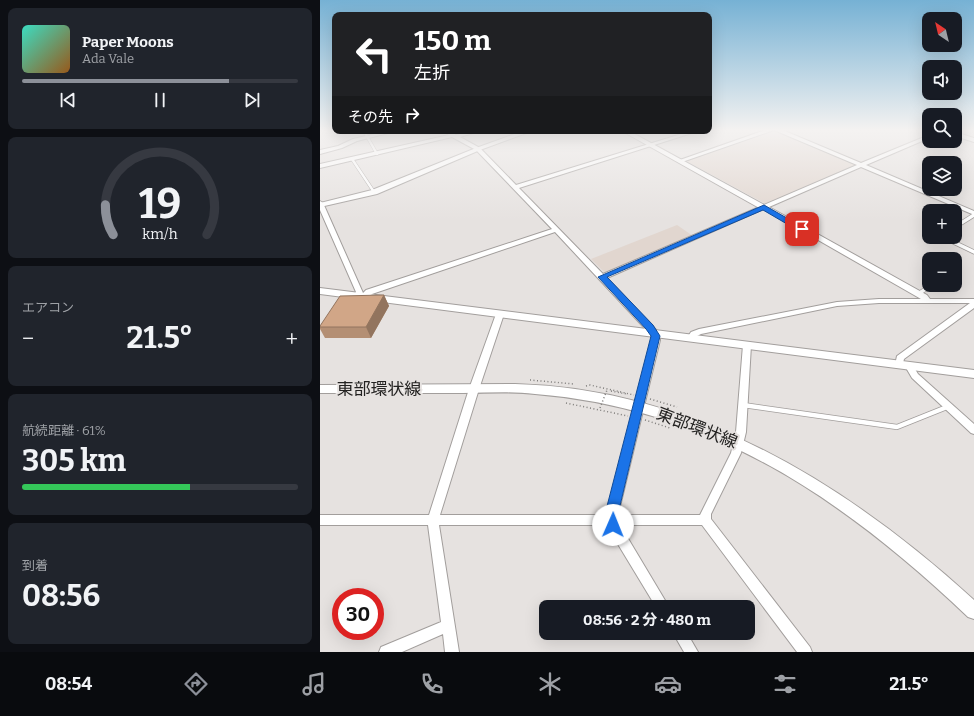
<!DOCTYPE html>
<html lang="ja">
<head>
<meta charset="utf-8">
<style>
	:root { --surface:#171b24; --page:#20242c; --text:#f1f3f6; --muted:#9ea1a6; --line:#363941; --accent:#8c9099 }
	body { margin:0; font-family:Bitter,"Noto Sans JP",serif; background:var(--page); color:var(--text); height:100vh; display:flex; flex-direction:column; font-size:15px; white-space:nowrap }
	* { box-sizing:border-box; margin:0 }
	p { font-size:13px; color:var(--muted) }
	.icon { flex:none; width:22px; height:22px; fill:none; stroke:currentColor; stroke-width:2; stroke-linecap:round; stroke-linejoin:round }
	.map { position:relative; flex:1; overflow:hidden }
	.side { display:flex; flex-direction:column; gap:8px; padding:8px; background:#0d0f14; width:320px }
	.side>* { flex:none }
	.hud { position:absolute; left:12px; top:12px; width:380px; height:122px; border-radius:8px; box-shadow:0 4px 16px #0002; background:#202124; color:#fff; overflow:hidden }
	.needle { width:26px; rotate:325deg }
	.controls { position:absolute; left:602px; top:12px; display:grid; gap:8px }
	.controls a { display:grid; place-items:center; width:40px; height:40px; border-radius:8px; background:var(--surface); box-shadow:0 4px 16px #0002; font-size:20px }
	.speed { position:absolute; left:12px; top:588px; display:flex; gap:8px; font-size:20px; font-weight:700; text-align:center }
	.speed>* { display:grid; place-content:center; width:52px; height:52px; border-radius:50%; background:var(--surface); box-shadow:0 4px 16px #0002; line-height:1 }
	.speed .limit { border:6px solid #d22; background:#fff; color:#111 }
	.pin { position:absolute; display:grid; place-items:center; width:34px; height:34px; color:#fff; margin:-17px; border-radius:8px; box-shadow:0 2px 6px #0006 }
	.me { position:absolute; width:44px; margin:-22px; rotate:1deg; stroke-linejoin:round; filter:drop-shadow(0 0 3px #0008) }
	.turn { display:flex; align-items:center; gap:14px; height:84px; padding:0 16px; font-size:18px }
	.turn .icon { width:52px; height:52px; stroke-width:2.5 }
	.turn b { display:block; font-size:28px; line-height:34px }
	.then { display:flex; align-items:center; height:38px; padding:0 16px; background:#0003; gap:8px; font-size:15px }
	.big { font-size:30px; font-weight:700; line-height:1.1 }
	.side .tile { flex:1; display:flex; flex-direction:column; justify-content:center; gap:6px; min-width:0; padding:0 14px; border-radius:8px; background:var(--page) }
	.side .dial { align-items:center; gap:0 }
	.dial svg { height:104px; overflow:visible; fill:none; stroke:var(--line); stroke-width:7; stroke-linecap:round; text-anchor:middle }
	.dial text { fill:var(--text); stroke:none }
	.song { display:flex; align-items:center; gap:12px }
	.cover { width:48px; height:48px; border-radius:6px; background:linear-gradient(135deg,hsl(170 70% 55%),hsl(30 70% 35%)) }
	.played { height:4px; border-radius:2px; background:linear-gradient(90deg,var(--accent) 75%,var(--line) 75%) }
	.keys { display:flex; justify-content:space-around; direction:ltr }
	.heat { display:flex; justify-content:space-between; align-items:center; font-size:22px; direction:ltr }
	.charge { height:6px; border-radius:3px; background:linear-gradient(90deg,#34c759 61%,var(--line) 0) }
	.trip { position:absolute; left:219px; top:600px; width:216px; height:40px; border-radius:8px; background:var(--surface); box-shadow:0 4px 16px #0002; font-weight:700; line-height:40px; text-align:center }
	.tab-bar { display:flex; height:64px; justify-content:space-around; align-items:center; background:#090b0e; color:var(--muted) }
	.tab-bar .icon { width:28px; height:28px }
	.tab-bar .selected { color:var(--accent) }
	.tab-bar b { font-size:18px; color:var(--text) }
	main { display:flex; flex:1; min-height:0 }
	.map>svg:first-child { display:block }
	.built { fill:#e1d6cf }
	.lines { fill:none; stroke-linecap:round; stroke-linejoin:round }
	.service-far2-casing { stroke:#a29e9c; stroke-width:3.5 }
	.service-far1-casing { stroke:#a29e9c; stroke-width:5 }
	.service-casing { stroke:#a29e9c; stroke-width:6 }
	.minor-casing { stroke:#a29e9c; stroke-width:2 }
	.tertiary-casing { stroke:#a29e9c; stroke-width:2 }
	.path { stroke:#7f7d7b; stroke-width:1.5; stroke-dasharray:1 2.5; stroke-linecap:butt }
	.service-far2 { stroke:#fff; stroke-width:2.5 }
	.service-far1 { stroke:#fff; stroke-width:3.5 }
	.service { stroke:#fff; stroke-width:4.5 }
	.minor { fill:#fff; fill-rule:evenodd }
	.tertiary { fill:#fff; fill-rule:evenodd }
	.path-bridge { stroke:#7f7d7b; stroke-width:1.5; stroke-dasharray:1 2.5; stroke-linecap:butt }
	.wall { fill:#b48f74 }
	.shaded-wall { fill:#92745e }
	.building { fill:#d1a687; stroke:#92745e }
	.route { fill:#1a73e8; stroke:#114b97 }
	.labels { text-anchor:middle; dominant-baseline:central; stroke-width:4; stroke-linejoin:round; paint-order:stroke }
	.near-street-label { font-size:17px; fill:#232221; stroke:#e6e2e0 }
</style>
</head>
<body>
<main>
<section class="side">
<div class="tile">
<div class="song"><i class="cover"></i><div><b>Paper Moons</b><p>Ada Vale</p></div></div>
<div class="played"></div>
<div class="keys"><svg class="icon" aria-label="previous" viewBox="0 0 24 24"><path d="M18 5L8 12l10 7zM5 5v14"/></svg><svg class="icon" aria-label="pause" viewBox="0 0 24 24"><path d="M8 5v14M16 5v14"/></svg><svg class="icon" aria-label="next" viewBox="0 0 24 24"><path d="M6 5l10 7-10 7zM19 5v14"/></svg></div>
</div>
<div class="tile dial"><svg viewBox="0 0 100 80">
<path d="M14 69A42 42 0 1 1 86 69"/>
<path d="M14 69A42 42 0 0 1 8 46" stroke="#8c9099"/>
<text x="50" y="56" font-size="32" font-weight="700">19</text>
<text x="50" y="72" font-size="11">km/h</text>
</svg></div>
<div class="tile"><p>エアコン</p>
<div class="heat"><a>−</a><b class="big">21.5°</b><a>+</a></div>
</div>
<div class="tile"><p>航続距離 · 61%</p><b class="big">305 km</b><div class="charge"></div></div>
<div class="tile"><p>到着</p><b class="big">08:56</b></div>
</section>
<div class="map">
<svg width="654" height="652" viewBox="0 0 654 652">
	<rect width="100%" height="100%" fill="#e6e2e0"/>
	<g class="built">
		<polygon points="455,130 538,165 446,204 368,162 368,160"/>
		<polygon points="357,225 373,236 287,272 284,272 271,259"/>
	</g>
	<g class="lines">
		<g class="service-far2-casing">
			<g id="service-far2">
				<polyline points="21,131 23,133 34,131"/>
				<polyline points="44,131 57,154"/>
				<polyline points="32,159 54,192"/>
			</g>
		</g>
		<g class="service-far1-casing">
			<g id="service-far1">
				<polyline points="635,227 654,215"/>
				<polyline points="623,237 654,252"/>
				<polyline points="598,294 612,285"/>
			</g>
		</g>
		<g class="service-casing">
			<polyline id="service" points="423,405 577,427 627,407"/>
		</g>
		<g class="minor-casing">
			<g id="minor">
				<polygon points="448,129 460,129 541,163 609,135 609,138 546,165 654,211 654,215 652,214 541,167 449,207 607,295 610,299 654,299 654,308 584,359 582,367 576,367 575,365 577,356 650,303 559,303 517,306 381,334 377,336 374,340 368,340 367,338 371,332 379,329 517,302 559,299 601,299 444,209 287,278 338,332 340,340 298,515 380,515 411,453 416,432 423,345 424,343 430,343 431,345 426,432 421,453 391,514 391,519 490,647 492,652 477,652 382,525 300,525 349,607 336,607 293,536 289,525 119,525 139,652 125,652 123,634 82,652 59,652 61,647 121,622 108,525 0,525 0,515 109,515 149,389 176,314 180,311 184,314 159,389 120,515 287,515 332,340 331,335 235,232 52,294 44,298 41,296 37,298 34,298 33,296 36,292 0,210 0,201 3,203 43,293 46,290 232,229 156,150 132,137 0,168 0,164 129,135 123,131 129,131 136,135 152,131 160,131 140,137 160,148 196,185 371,131 378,131 199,188 283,274 537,165 454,130 362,162 357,161"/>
				<polygon points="68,131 76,131 37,141 22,148 0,154 0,150 18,146 33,139"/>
				<polygon points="589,363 592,364 598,374 654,424 654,434 651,433 592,378 585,366 586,364"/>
				<polygon points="353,633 367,633 378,652 364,652"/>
			</g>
		</g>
		<g class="tertiary-casing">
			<g id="tertiary">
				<polygon points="203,131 212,131 160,150 57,194 0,207 0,203 52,190 156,148"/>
				<polygon points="302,131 309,131 448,207 447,209 441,209"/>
				<polygon points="635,132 654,138 654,142 635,136"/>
				<polygon points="0,288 654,370 654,378 0,294"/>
				<path d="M195 384C372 388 527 484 654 600V619L648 617C524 499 391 408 215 394 191 391 167 393 143 393 96 393 48 393 0 393V385Z"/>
			</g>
		</g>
		<g class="path">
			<polyline points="210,380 254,384"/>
			<polyline points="266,386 270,385 314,395"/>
			<polyline points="291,391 307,394"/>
			<polyline points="330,399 357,407"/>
			<polyline points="246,403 308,416"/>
			<polyline points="325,420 350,428"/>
		</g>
		<use href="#service-far2" class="service-far2"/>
		<use href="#service-far1" class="service-far1"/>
		<use href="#service" class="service"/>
		<use href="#minor" class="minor"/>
		<use href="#tertiary" class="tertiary"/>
		<polyline class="path-bridge" points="280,408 287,390"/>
	</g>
	<polygon class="wall" points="64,295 69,306 51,338 5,338 0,329 0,326"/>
	<polygon class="shaded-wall" points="64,295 69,306 51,338 46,327"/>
	<polygon class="building" points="64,295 46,327 0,327 0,326 20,296"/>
	<linearGradient id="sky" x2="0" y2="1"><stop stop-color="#76b1d4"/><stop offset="0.59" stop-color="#f4f2f1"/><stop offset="1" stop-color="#f4f2f1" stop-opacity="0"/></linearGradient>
	<rect width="654" height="220" fill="url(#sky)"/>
	<polygon class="route" points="444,205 486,229 482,231 479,231 443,210 287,277 333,325 340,336 299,510 300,525 298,530 293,531 289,530 287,525 286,510 331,336 326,329 278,277"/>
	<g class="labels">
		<g class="near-street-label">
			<text x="59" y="389">東部環状線</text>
			<text transform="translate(377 428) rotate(21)">東部環状線</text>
		</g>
	</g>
</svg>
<div class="controls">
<a><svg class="needle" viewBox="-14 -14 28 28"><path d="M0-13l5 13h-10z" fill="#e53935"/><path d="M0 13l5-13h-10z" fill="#9ea1a6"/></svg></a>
<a><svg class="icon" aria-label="sound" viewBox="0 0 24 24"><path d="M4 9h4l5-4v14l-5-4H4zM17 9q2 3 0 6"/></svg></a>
<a><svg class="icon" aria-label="search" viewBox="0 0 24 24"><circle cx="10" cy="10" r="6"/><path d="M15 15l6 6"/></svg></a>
<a><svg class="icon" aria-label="layers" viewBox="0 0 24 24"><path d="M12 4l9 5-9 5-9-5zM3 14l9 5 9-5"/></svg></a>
<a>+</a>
<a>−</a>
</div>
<div class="speed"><div class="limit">30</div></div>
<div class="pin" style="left:482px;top:229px;background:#d93025"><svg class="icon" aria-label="arrive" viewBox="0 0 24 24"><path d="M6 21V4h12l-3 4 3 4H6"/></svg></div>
<svg class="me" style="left:293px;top:525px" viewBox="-20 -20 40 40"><circle r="19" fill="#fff"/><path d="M0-13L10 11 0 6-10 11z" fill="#1a73e8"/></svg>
<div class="trip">08:56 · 2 分 · 480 m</div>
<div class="hud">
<div class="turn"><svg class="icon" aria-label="left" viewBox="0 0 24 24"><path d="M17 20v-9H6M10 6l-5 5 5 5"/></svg><div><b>150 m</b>左折</div></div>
<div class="then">その先<svg class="icon" aria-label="right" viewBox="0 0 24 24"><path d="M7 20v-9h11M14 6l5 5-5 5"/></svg></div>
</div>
</div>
</main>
<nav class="tab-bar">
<b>08:54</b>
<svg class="icon selected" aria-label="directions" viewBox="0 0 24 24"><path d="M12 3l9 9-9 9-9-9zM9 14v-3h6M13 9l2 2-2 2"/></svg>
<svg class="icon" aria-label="music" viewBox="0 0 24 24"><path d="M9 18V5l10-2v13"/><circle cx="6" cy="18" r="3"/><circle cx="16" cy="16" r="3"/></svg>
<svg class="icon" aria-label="phone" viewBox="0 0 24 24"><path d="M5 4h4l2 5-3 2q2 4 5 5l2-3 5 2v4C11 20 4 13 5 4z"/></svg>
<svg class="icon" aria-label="climate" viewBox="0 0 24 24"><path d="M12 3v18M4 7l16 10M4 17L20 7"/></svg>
<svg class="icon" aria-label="car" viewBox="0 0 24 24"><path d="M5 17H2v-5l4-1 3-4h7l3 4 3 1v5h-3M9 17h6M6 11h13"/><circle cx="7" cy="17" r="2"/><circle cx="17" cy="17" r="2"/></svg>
<svg class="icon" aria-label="filters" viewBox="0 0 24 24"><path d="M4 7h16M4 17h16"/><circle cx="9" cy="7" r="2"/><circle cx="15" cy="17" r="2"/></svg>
<b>21.5°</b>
</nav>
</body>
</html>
